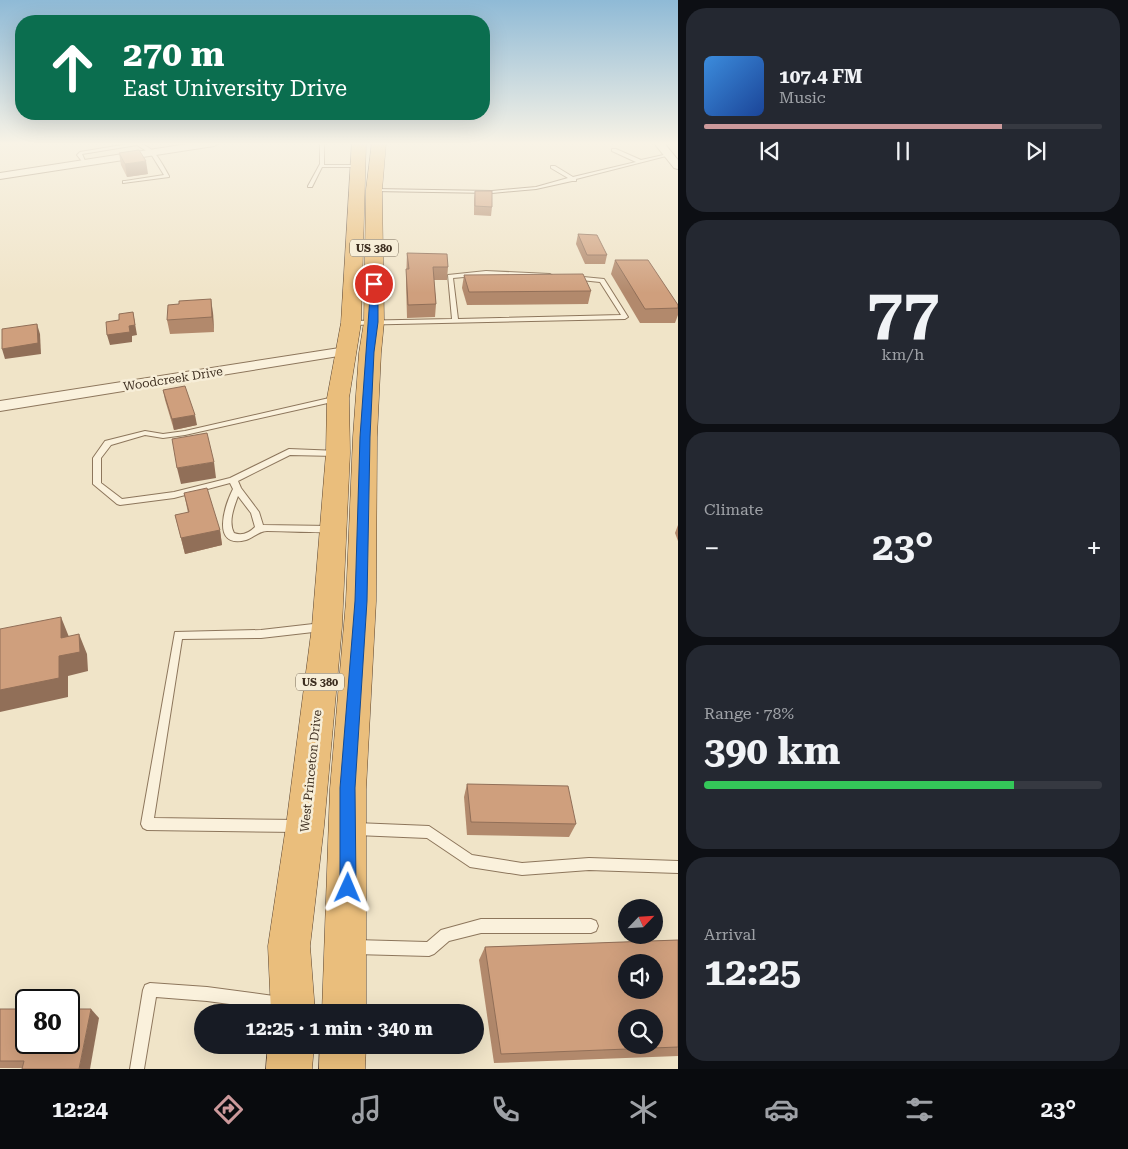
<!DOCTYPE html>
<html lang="en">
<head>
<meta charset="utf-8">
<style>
	:root { --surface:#171b24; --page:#242831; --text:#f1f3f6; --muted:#9ea1a6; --line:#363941; --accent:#cc999b }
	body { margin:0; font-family:"Roboto Serif",serif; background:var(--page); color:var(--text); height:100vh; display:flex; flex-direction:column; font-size:19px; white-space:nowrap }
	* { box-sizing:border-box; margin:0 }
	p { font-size:16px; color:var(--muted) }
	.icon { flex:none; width:28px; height:28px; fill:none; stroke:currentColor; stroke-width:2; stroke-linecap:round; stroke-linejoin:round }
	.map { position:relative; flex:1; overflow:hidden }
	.sheet { display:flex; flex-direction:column; gap:8px; padding:8px; background:#0d0f14; width:450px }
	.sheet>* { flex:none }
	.banner { position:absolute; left:15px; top:15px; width:475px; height:105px; border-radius:20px; box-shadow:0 5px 20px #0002; background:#0b6e4f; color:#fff; overflow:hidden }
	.needle { width:32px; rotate:65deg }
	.tools { position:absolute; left:618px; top:899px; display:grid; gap:10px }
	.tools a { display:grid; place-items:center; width:45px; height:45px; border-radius:50%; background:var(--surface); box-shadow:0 5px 20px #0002; font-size:25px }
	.speed { position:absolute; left:15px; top:989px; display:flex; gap:10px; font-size:25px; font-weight:700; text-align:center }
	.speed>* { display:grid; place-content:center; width:65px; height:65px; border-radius:50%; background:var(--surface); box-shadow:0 5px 20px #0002; line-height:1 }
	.speed .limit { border:2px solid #111; border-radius:8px; background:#fff; color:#111 }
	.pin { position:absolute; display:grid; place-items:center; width:42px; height:42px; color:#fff; margin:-21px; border:2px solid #fff; border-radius:50%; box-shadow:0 1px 5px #0007 }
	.me { position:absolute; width:55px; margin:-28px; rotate:1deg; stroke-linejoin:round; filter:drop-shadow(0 0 4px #0008) }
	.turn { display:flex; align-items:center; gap:18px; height:105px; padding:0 25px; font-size:22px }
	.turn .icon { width:65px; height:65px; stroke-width:2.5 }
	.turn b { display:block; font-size:35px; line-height:42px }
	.big { font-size:38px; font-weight:700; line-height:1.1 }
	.sheet .card { flex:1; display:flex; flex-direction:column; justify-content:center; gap:8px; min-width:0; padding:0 18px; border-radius:20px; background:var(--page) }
	.sheet .dial { align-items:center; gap:0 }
	.dial b { font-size:65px; line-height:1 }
	.song { display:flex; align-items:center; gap:15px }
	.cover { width:60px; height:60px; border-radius:8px; background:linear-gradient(135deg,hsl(210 70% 55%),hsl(220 70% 35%)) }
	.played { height:5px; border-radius:2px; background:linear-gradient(90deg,var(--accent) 75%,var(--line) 75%) }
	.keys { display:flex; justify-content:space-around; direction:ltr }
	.heat { display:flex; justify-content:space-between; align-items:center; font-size:28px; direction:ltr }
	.charge { height:8px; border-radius:4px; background:linear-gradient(90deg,#34c759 78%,var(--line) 0) }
	.trip { position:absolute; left:194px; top:1004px; width:290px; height:50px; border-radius:25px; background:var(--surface); box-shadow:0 5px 20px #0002; font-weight:700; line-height:50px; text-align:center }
	.dock { display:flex; height:80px; justify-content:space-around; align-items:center; background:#090b0e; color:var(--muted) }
	.dock .icon { width:35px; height:35px }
	.dock .selected { color:var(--accent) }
	.dock b { font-size:22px; color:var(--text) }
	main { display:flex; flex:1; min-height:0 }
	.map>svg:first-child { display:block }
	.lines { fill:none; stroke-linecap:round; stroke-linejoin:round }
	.service-casing { stroke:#8d765c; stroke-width:2 }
	.minor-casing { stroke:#8d765c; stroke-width:2 }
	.trunk-casing { stroke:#5b4430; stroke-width:1 }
	.service { fill:#faf1dc; fill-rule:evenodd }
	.minor { fill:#faf1dc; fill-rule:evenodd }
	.trunk { fill:#eabe7c; fill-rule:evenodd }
	.wall { fill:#b2896c }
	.shaded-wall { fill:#916f58 }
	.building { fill:#cf9f7d; stroke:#916f58; fill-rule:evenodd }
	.route { fill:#1a73e8; stroke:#114b97 }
	.labels { text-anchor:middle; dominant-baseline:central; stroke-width:5; stroke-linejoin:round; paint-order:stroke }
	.shield { fill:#f7eed8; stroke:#756857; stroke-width:1 }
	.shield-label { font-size:11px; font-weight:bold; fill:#3d2e20 }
	.street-label { font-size:12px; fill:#3d2e20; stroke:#f7eed8 }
</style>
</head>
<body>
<main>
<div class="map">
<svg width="678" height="1069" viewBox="0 0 678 1069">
	<rect width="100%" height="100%" fill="#f0e4c8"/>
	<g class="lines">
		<g class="service-casing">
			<g id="service">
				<path d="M134 143C153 143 161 162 169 176V177L123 183V181H125L164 175 151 154 137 145 82 154 86 163 84 164 77 155 80 152Z"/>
				<polygon points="320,143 324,143 324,165 358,165 360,166 358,167 322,167 312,187 308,187 308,186 320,164"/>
				<polygon points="612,149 616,149 641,160 668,154 670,155 576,179 576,181 572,181 536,189 492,193 374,191 372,190 374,189 492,191 536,187 568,178 551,168 551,166 555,166 573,177 636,162 612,151"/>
				<polygon points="486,271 550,274 553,276 550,278 486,275 453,278 458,319 621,315 600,282 571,279 570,278 573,276 604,279 628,317 625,319 351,325 348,323 351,321 452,319 448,275"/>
				<path d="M338 396H341V400L185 435 163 438 145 435 111 445 101 458V483L122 499 174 492 230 478 289 449 339 451 340 453 336 456 290 455 238 481 241 488 259 512 263 525 330 526 333 527 334 529 333 531C326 533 317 532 310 532 295 532 281 531 267 531 259 531 253 538 246 540 210 549 225 505 233 489L230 483 174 498 120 505 117 504 93 484V458L105 441 145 431 163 434 185 431ZM238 496 251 513 255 527C249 533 242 536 234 533 228 522 234 507 238 496Z"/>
				<polygon points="322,623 325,624 327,627 325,630 322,631 261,638 182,639 154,818 298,820 302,822 304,826 302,830 298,832 147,830 143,828 141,824 175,632 261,630"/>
				<polygon points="356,823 429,826 472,855 522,863 589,858 678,861 678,873 589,870 522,875 470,867 427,838 356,835 352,833 350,829 352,825"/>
				<polygon points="481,919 591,919 596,921 598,926 596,931 591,933 481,933 449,941 434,954 429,956 355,954 350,952 348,947 350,942 355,940 427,942 441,930"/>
				<polygon points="150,983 207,987 281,997 286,999 288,1004 286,1009 281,1011 207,1001 156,997 144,1069 130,1069 143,990 145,985"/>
			</g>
		</g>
		<g class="minor-casing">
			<g id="minor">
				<polygon points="194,143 219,143 214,146 0,179 0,173"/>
				<polygon points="654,143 664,143 678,160 678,169 674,168"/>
				<polygon points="346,347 351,348 353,351 351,354 0,411 0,401"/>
			</g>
		</g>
		<g class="trunk-casing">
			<g id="trunk">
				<polygon points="352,143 366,143 361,323 349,398 350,453 342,626 324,826 310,946 315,1012 271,1012 268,946 286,826 312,626 326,453 327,398 341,323"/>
				<polygon points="372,143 386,143 382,190 384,322 381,353 377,437 376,601 366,789 366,1012 322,1012 330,789 346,601 353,437 359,353 364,322 366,190"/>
				<polygon points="268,1045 314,1045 312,1069 266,1069"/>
				<polygon points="320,1045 366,1045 365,1069 319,1069"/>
			</g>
		</g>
		<use href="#service" class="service"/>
		<use href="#minor" class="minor"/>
		<use href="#trunk" class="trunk"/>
	</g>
	<g class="wall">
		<polygon points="119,153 148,174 127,177 121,165"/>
		<polygon points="475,191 492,207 491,216 474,215 474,199"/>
		<polygon points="578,234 607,255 605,264 585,264 576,244"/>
		<polygon points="407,253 448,267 447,280 434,280 436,304 435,317 407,318 406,281"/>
		<polygon points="615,260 678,305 678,315 675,323 640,323 611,274"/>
		<polygon points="464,275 591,291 588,304 467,305 462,288"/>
		<polygon points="213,313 214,332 170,334 167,320"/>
		<polygon points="163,390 197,425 174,430 165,400"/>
		<polygon points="184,493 220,530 222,545 185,554 175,515 188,513"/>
		<polygon points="678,525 678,541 675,533"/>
		<polygon points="467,784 576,824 569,837 467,835 464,797"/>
		<polygon points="678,940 678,1056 494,1063 479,960 485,947"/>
		<polygon points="0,1009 99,1018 22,1068 0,1068"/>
	</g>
	<g class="shaded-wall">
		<polygon points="146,161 148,174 127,177 125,164"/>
		<polygon points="211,299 213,313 214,332 212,317"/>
		<polygon points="133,312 137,335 132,336 132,342 110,345 107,335 129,326"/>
		<polygon points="37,324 40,334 41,354 5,359 2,349"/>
		<polygon points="195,415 197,425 174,430 172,419"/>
		<polygon points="214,462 216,478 181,484 177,468"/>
		<polygon points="220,530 222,545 185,554 181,538"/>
		<polygon points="61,617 69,637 79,634 87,654 88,671 68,676 68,697 0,712 0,690 59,656 61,638"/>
		<polygon points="91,1009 99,1018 90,1069 79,1069"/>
	</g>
	<g class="building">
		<polygon points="139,150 146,161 125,164 119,153"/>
		<polygon points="475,191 492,191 492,207 475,206"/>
		<polygon points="578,234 597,235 607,255 587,255"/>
		<polygon points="407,253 447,254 448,267 433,267 436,304 408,305 406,269 409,269"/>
		<polygon points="615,260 648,260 678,305 678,308 645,309"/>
		<polygon points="583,274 591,291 469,292 464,275"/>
		<polygon points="211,299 212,317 167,320 168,305 179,304 179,301"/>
		<polygon points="133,312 135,325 129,326 130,332 107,335 106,322 119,320 119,314"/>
		<polygon points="37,324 38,343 2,349 2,329"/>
		<polygon points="185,386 195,415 172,419 163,390"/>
		<polygon points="207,433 214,462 177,468 172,439"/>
		<polygon points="207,488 220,530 181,538 175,515 189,512 184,493"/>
		<polygon points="61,617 61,638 79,634 80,652 59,656 59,678 0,690 0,629"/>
		<polygon points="467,784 568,786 576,824 471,822"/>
		<path d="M678 940V1047L501 1054 485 947ZM626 962H654V990H626ZM626 1018H654V1045H626Z"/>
		<polygon points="0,1009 26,1009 26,1042 69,1042 69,1009 91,1009 79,1069 22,1069 24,1061 0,1061"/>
	</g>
	<linearGradient id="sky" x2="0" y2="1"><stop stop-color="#8fbad6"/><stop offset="0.49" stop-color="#f8f3e6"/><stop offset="1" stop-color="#f8f3e6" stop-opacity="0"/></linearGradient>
	<rect width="678" height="293" fill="url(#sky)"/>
	<polygon class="route" points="371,282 378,284 378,322 374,352 370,437 367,601 355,788 356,888 354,894 348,896 342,894 340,888 340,788 355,601 360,437"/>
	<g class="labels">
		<g class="shield">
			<rect x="350" y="239.5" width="48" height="17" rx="4"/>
			<rect x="296" y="673.5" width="48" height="17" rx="4"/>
		</g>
		<g class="shield-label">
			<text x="374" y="248">US 380</text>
			<text x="320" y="682">US 380</text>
		</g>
		<g class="street-label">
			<text transform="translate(173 379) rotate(-9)">Woodcreek Drive</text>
			<text transform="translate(311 771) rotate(-84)">West Princeton Drive</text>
		</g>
	</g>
</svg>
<div class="tools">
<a><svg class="needle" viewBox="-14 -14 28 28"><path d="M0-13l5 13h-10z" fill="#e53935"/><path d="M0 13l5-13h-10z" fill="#9ea1a6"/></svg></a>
<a><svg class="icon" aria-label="sound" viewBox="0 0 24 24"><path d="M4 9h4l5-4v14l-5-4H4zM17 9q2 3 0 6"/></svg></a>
<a><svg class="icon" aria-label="search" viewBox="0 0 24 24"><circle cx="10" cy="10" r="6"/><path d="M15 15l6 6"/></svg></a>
</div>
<div class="speed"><div class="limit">80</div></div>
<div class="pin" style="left:374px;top:284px;background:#d93025"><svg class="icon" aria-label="arrive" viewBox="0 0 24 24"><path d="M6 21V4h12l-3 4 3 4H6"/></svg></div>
<svg class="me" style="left:348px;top:888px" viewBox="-20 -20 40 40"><path d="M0-17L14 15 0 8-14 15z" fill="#1a73e8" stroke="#fff" stroke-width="4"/></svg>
<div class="trip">12:25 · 1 min · 340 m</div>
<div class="banner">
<div class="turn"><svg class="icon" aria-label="ahead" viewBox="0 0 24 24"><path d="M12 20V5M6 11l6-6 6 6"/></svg><div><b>270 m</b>East University Drive</div></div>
</div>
</div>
<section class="sheet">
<div class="card">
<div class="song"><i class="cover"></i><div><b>107.4 FM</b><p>Music</p></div></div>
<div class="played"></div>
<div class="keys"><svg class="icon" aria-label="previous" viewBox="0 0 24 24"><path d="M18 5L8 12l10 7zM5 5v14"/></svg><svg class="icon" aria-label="pause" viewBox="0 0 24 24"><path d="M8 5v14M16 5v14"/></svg><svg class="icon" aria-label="next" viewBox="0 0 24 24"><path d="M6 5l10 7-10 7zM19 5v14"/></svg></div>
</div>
<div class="card dial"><b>77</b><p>km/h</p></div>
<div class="card"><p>Climate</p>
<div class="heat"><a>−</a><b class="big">23°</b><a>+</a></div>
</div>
<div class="card"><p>Range · 78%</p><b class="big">390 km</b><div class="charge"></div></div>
<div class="card"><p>Arrival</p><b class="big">12:25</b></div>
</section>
</main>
<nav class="dock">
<b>12:24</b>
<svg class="icon selected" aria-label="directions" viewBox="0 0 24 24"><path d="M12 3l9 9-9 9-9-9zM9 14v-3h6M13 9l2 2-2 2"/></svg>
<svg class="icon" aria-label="music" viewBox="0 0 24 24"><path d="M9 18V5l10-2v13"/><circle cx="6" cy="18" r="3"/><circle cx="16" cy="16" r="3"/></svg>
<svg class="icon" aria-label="phone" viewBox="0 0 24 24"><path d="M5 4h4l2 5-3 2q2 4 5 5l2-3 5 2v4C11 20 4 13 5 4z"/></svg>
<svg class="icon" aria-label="climate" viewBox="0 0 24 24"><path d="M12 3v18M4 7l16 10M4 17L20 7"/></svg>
<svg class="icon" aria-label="car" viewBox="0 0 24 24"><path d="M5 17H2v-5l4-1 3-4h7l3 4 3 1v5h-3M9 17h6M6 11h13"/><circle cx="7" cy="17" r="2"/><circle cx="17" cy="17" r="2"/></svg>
<svg class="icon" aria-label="filters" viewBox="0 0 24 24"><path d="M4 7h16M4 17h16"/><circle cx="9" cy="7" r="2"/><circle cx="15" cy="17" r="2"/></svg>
<b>23°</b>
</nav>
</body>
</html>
